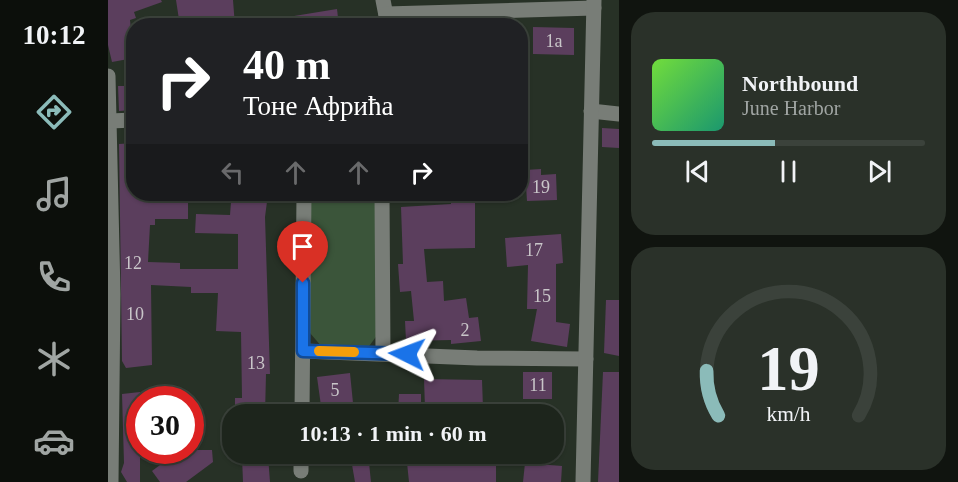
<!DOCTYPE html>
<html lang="en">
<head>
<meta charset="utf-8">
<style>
	:root { --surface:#1d251c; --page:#2a3129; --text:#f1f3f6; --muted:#a0a5a3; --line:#3b423b; --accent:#8bbbb9 }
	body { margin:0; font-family:Georgia,serif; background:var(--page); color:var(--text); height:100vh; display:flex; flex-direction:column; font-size:22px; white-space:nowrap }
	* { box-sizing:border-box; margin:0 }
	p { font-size:20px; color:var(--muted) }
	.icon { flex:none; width:33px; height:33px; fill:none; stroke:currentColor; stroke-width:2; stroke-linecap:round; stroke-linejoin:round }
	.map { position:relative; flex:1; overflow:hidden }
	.sheet { display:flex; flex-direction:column; gap:12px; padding:12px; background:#10140f; width:339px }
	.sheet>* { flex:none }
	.guide { position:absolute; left:18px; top:18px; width:402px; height:183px; border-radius:24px; box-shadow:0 2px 4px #0004,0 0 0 2px var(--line); background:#202124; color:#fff; overflow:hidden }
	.speed { position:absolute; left:18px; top:386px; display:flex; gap:12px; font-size:30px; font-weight:700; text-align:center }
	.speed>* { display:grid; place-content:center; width:78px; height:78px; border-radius:50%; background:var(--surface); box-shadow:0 2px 4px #0004,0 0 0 2px var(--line); line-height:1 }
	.speed .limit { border:9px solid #d22; background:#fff; color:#111 }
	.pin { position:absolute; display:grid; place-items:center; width:51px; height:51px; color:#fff; margin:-62px -26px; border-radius:50% 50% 50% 0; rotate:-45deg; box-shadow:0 0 6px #0007 }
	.pin .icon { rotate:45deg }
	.me { position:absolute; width:66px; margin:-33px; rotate:273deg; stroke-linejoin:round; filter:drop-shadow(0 0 4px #0008) }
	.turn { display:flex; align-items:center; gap:21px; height:126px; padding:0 18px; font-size:27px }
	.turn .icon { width:78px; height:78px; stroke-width:2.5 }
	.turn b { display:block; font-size:42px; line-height:51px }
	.lanes { display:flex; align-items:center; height:57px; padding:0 18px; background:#0003; justify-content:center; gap:30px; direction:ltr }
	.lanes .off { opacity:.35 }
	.sheet .tile { flex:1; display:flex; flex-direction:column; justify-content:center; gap:9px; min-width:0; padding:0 21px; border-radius:24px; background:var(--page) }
	.sheet .dial { align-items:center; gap:0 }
	.dial svg { height:156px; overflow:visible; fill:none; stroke:var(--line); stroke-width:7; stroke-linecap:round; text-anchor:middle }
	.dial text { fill:var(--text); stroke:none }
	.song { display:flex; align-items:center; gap:18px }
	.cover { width:72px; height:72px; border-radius:9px; background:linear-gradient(135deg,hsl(100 70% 55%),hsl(160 70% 35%)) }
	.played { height:6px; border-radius:3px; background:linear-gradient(90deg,var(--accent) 45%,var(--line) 45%) }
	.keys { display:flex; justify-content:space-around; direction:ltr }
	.trip { position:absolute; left:114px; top:404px; width:342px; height:60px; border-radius:24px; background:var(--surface); box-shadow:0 2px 4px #0004,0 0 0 2px var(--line); font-weight:700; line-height:60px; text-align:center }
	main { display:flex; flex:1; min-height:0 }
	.menu { display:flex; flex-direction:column; width:108px; justify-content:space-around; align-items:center; background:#0c0f0b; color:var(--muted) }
	.menu .icon { width:42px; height:42px }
	.menu .on { color:var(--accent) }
	.menu b { font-size:27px; color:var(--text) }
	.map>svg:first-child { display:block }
	.green { fill:#3b553a }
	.building { fill:#5b3e5d }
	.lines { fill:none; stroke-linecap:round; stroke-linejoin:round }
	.minor { stroke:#787d77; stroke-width:15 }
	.route-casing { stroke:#114b97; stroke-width:15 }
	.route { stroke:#1a73e8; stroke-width:10 }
	.slow { stroke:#f59e0b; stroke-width:10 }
	.labels { text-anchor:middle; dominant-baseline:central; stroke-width:6; stroke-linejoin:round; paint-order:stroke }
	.number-label { font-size:18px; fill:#c9c6c9 }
</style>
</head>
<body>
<main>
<nav class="menu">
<b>10:12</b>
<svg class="icon on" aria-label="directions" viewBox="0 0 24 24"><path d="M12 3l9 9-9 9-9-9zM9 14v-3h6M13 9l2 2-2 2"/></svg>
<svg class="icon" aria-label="music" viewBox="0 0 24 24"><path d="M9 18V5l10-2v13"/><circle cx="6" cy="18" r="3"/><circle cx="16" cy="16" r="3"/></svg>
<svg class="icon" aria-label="phone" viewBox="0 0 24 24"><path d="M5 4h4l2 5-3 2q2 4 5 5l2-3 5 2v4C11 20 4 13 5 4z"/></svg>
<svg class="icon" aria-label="climate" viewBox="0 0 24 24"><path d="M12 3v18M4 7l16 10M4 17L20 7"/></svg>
<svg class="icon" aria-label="car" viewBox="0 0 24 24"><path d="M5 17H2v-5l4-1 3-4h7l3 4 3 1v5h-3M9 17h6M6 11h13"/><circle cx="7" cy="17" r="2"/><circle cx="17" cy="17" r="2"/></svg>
</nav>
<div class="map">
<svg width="511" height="482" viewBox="0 0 511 482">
	<rect width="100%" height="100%" fill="#273126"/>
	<polygon class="green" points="202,194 267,194 270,334 259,349 214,347 202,333"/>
	<g class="building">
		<polygon points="0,0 53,0 54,2 26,12 28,18 22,20 26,58 4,62 0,45"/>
		<polygon points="68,0 125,0 127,26 104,26 104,21 72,26"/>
		<polygon points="229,9 231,26 181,26 180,17"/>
		<polygon points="425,27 466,28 466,55 425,54"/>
		<polygon points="10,86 26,86 26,110 11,111"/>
		<polygon points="494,128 511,129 511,148 494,147"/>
		<polygon points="26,143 26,196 80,195 80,219 47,219 47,225 42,225 40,262 72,263 72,269 130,269 130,234 87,233 88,214 122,215 123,202 129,202 129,194 160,194 157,217 162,374 158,374 157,414 127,414 127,398 134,398 133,332 108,331 110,293 83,293 83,287 43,285 44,365 18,368 14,361 11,144"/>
		<polygon points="433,169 433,175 448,174 449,200 419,201 417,170"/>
		<polygon points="367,198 367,248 316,249 319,282 335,281 336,301 358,298 361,318 370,317 373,341 343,344 343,340 298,341 297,321 306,321 303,291 292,292 290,264 295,264 293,207 343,204 343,199"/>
		<polygon points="453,234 455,263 448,264 448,322 462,324 459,347 423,341 429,309 419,309 420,265 399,267 397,238"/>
		<polygon points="498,300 511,300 511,356 496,353"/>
		<rect x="415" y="372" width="29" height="27"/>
		<polygon points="495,372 511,372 511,482 490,482"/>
		<polygon points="242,373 245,403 213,406 209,377"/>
		<polygon points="316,379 374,380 375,408 317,408"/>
		<polygon points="32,392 32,482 19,482 13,472 16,463 14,394"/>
		<polygon points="291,394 313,394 313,414 290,414"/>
		<polygon points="72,450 104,450 105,462 78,482 52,482 44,471"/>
		<polygon points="242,453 260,453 263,482 247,482"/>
		<polygon points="298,453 318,453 318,459 388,458 388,482 301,482"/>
		<polygon points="160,456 162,482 135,482 134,457"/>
		<polygon points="417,463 454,466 453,482 415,482"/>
	</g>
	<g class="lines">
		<g class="minor">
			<polyline points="275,0 280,26"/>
			<polyline points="278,14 486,8"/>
			<polyline points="0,76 5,294 3,482"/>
			<polyline points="483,111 511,114"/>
			<polyline points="2,121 26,120"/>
			<polyline points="274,194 275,353"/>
			<polyline points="195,351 369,358 478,359"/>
			<polyline points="194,414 196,194"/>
			<polyline points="193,471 193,453"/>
			<polyline points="475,482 486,0"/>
		</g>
	</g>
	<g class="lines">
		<g class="route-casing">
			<polyline id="route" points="195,283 195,351 299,354"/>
		</g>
		<use href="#route" class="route"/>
		<polyline class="slow" points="211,351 246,352"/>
	</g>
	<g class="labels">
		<g class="number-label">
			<text x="446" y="41">1a</text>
			<text x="433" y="187">19</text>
			<text x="426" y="250">17</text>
			<text x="25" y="263">12</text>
			<text x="434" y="296">15</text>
			<text x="27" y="314">10</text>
			<text x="357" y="330">2</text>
			<text x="148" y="363">13</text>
			<text x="430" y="385">11</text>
			<text x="227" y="390">5</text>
		</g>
	</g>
</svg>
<div class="speed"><div class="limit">30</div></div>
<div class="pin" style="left:195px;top:283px;background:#d93025"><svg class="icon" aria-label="arrive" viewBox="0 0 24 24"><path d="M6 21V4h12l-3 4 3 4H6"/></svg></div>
<svg class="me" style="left:299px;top:354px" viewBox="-20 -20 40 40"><path d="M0-17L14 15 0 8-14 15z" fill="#1a73e8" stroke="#fff" stroke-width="4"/></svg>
<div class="trip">10:13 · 1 min · 60 m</div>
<div class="guide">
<div class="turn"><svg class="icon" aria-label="right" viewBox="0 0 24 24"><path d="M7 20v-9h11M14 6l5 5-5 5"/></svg><div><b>40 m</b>Тоне Афрића</div></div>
<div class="lanes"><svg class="icon off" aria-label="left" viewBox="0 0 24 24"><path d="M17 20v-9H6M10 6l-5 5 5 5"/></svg><svg class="icon off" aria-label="ahead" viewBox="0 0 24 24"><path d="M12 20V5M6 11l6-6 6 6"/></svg><svg class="icon off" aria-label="ahead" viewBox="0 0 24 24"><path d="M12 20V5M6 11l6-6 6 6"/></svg><svg class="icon" aria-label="right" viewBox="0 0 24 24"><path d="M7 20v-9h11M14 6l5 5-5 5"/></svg></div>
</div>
</div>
<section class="sheet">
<div class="tile">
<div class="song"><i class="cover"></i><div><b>Northbound</b><p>June Harbor</p></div></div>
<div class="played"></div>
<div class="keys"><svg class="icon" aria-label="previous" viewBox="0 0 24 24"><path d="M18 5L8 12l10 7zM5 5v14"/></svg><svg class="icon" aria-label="pause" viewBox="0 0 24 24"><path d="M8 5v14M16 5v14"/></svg><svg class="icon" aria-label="next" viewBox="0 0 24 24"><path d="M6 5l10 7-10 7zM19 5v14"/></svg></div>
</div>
<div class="tile dial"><svg viewBox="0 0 100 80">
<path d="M14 69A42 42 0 1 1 86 69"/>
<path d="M14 69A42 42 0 0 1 8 46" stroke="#8bbbb9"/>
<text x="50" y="56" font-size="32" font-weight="700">19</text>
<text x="50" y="72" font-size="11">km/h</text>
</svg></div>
</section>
</main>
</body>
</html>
